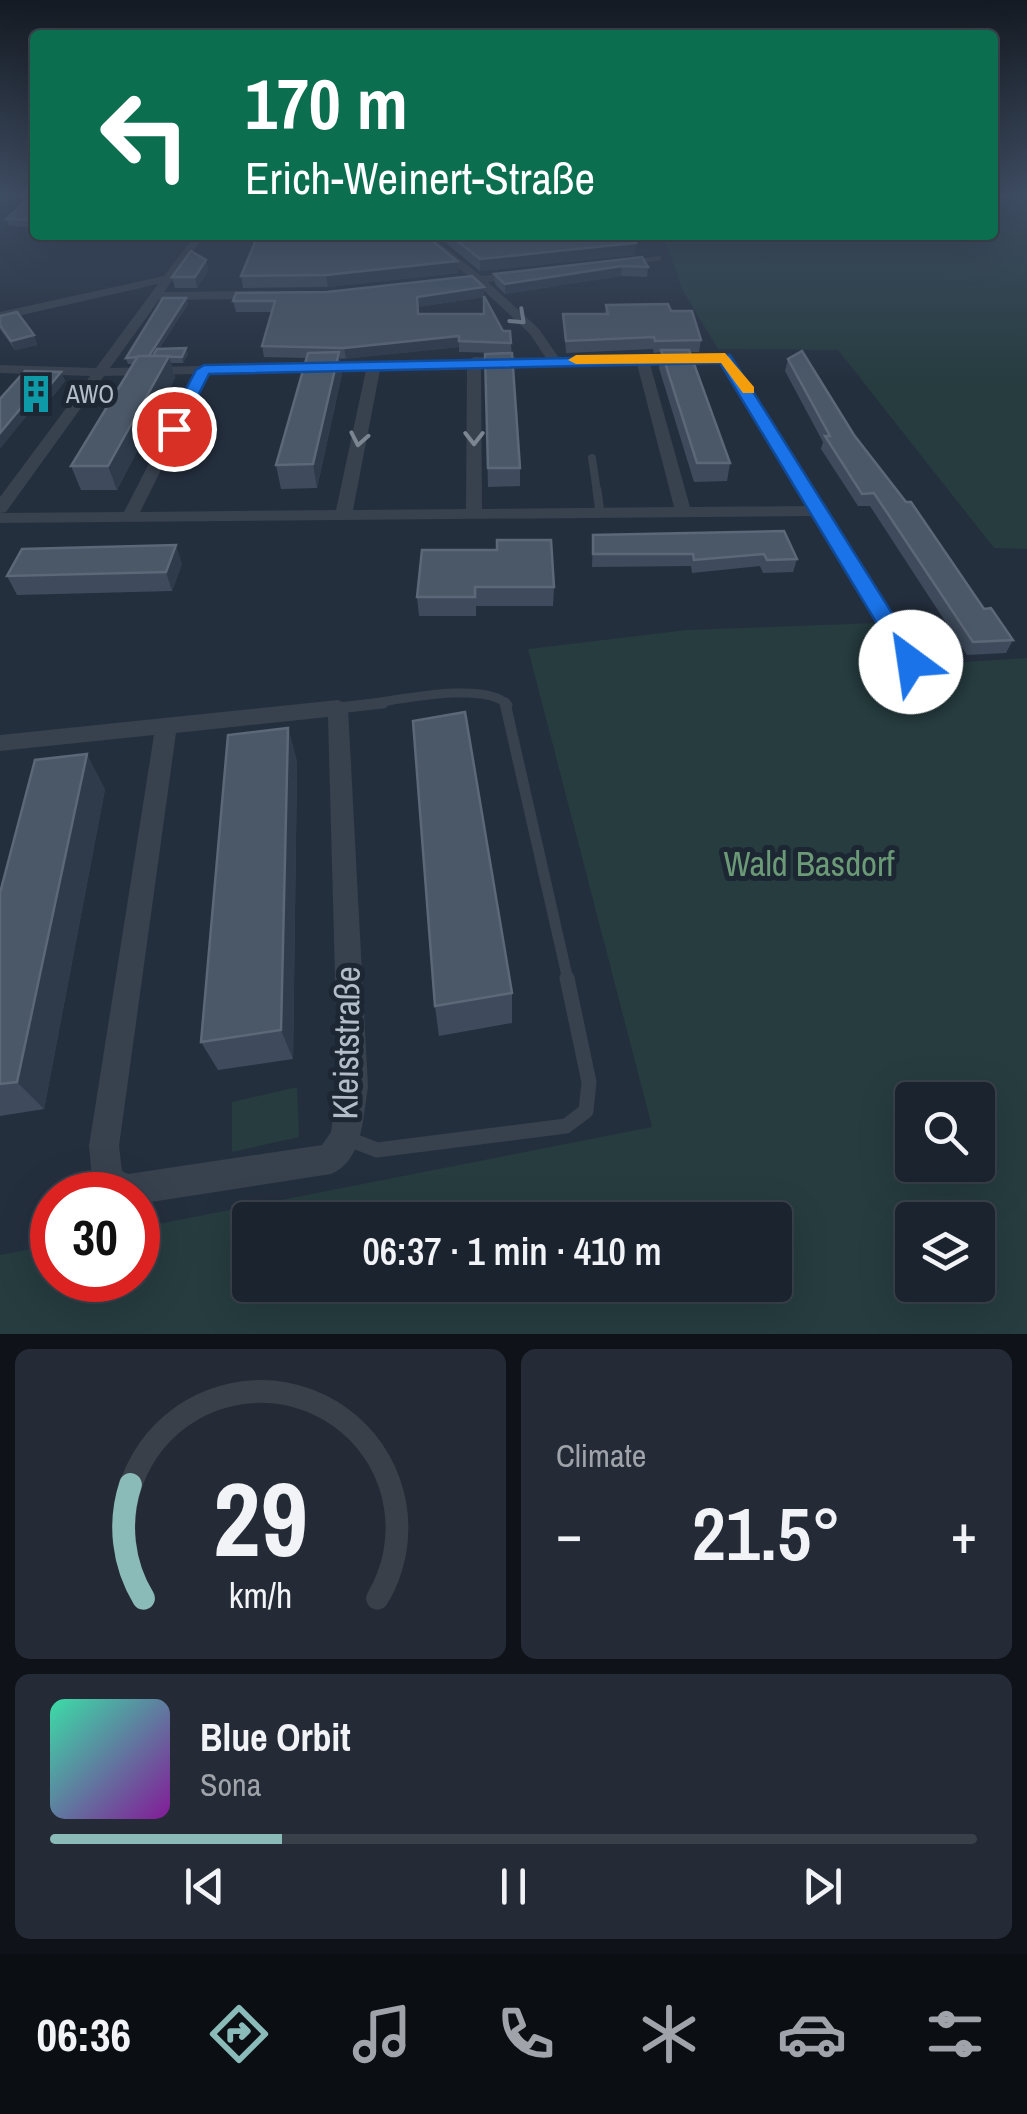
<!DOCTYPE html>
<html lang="en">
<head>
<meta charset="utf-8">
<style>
	:root { --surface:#1b232e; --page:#242b36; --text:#f1f3f6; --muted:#a0a4aa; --line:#39404a; --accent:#8bbbb9 }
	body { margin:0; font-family:"Archivo Narrow",sans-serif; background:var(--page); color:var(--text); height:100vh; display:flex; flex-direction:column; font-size:38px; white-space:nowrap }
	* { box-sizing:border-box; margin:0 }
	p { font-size:32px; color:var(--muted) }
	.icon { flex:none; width:55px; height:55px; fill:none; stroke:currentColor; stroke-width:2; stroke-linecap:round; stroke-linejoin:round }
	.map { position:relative; height:1334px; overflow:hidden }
	.drawer { display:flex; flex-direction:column; gap:15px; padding:15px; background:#0f1319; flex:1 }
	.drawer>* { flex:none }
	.guide { position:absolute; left:30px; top:30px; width:968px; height:210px; border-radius:10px; box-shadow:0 10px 40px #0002,0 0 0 2px var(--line); background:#0b6e4f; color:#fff; overflow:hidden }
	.tools { position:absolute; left:895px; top:1082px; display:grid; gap:20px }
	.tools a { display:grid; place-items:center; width:100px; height:100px; border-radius:10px; background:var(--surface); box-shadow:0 10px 40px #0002,0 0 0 2px var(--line); font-size:50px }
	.speed { position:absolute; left:30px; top:1172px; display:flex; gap:20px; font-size:50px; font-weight:700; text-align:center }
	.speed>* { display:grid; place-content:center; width:130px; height:130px; border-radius:50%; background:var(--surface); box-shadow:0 10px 40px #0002,0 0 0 2px var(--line); line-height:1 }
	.speed .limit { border:15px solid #d22; background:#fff; color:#111 }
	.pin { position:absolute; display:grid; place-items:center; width:85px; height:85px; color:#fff; margin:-42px; border:5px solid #fff; border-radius:50%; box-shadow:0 2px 10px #0007 }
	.me { position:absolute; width:110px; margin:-55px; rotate:329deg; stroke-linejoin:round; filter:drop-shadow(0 0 8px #0008) }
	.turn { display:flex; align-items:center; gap:35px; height:210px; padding:0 50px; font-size:45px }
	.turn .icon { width:130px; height:130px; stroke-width:2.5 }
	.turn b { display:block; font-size:70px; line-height:85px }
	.big { font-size:75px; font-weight:600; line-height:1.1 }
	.drawer .tile { flex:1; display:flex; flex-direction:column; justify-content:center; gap:15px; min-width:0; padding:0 35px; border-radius:15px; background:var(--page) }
	.drawer .dial { align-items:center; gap:0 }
	.dial svg { height:260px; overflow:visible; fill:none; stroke:var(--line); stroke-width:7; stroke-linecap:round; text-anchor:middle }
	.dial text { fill:var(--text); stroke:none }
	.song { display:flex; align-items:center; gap:30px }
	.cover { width:120px; height:120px; border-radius:15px; background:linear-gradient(135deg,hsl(160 70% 55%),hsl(290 70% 35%)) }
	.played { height:10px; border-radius:5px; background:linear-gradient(90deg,var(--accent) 25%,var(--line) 25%) }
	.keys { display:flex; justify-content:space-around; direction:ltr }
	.heat { display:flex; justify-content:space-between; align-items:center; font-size:55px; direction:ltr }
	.drawer .tiles { flex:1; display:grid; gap:15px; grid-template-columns:1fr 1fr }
	.tile:last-child { grid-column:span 2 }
	.trip { position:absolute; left:232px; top:1202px; width:560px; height:100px; border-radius:10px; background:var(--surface); box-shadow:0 10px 40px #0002,0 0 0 2px var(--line); font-weight:600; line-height:100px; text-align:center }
	.tab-bar { display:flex; height:160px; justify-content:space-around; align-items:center; background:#0b0e12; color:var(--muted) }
	.tab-bar .icon { width:70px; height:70px }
	.tab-bar .selected { color:var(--accent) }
	.tab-bar b { font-size:45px; color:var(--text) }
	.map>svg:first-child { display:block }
	.green { fill:#263c3f; fill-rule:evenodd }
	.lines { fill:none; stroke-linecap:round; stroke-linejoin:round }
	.lane-far3 { stroke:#38414e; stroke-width:8 }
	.lane-far2 { stroke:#38414e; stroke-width:9 }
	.lane-far1 { stroke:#38414e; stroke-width:11 }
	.lane { stroke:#38414e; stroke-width:15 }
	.street { fill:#38414e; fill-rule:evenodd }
	.wall { fill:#3f4b5c; fill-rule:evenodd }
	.shaded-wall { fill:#2f3b4b }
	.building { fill:#4b5868; stroke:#5c6777; stroke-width:2.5 }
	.oneway { stroke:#7c8592 }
	.route { fill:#1a73e8; stroke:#114b97; stroke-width:2.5 }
	.slow { fill:#f59e0b }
	.labels { text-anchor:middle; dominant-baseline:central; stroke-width:10; stroke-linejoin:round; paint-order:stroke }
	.far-poi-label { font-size:25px; fill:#b4bcc9; stroke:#1d2633; text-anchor:start }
	.near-park-label { font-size:35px; fill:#6b9a76; stroke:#1d2633 }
	.near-street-label { font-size:35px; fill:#b4bcc9; stroke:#1d2633 }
</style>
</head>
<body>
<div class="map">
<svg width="1027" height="1334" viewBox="0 0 1027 1334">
	<rect width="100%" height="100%" fill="#242f3e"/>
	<g class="green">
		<polygon points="993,197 1027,197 1027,549 994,548 838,350 718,349 682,289 664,237 585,235 992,235"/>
		<path d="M876 623 904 666 1027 658V1334H0V1255L52 1245V1280H138V1228L652 1127 528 649 687 630ZM912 1100H978V1165H912ZM250 1220H775V1285H250ZM912 1220H978V1285H912Z"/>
		<polygon points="297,1087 299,1137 232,1152 232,1102"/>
	</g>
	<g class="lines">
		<polyline class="lane-far3" points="592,458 597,492"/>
		<g class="lane-far2">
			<polyline points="597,490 600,513"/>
			<path d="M361 705C395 701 485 680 508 705"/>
		</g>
		<g class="lane-far1">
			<polyline points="505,703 568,980"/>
			<polyline points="338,708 383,703"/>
		</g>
		<polyline class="lane" points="346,1138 377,1150 566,1126 586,1111 589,1082 567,978"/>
		<g class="street">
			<path d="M195 235H205L164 292 262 291 268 295 262 299 159 300 110 368 468 360 474 357 546 358 530 334 476 283 446 285V281L469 277 418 235H430L481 276 661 256V260L657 261 488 282 539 329 559 358 730 355 918 656 921 661 918 666H904L814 516 0 523V513L124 512 195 374 104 376 6 512 0 513V497L90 376 0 373V365L96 368 158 284 0 320V312L164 276ZM721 362 808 506 690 507 650 364ZM637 364 674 507 482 509 481 367ZM467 368 466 509 353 510 380 370ZM366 370 336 510 140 512 209 374Z"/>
			<path d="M338 700 345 703 348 708 368 1087C363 1117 363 1161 331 1174L138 1204V1195C88 1195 94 1193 89 1146L154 735 0 751V735ZM328 717 338 1087 331 1132 322 1145 128 1174 122 1171 119 1146 176 733Z"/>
		</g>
	</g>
	<g class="wall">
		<polygon points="23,197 35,197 35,227 9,226 6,219 31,198"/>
		<polygon points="436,235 555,235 559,238 636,243 635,255 480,271"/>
		<polygon points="642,257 648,267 647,277 621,276 505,294 495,284 494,274"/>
		<polygon points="206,260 208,271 197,288 175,288 172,277"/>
		<polygon points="457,261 458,273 328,287 243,288 241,276"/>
		<path d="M484 297 503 331H510L520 468V486L488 487 485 354 496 353 459 352V347L340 359 342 374 317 488 281 489 276 465 306 358 264 357 262 346 272 312H236L233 301ZM484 297V314H418V307Z"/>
		<polygon points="186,298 188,304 159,349 188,354 183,363 171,363 175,378 117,490 81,490 71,466 133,364 128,364 126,358"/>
		<polygon points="606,305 671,311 701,340 699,352 690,352 730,463 727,481 694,482 659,368 661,352 654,353 653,349 566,353 563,314 605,314"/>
		<polygon points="0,316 34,335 37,345 15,350 0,329"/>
		<polygon points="788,359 854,435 984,609 1013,640 1006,653 967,655 870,506 858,506 821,449 823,442 785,371"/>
		<polygon points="61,372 65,381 44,407 34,407 0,399"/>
		<polygon points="784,531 797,559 793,572 763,573 760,566 692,573 691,566 592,567 593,535"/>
		<polygon points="497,550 554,587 553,606 476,606 476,616 419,616 417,597"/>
		<polygon points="182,564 172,591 17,595 7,576"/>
		<polygon points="288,728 297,762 293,1059 218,1070 201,1042"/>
		<polygon points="105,789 44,1109 0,1116 0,893"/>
		<polygon points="512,993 512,1023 439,1036 435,1006"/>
	</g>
	<g class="shaded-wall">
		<polygon points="636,243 635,255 480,271 480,259"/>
		<polygon points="206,260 208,271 197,288 195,277"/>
		<polygon points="457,261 458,273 328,287 326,275"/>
		<polygon points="622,266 621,276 505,294 505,284"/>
		<polygon points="484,287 484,297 418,307 417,297"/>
		<polygon points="186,298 188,304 154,357 148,358"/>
		<polygon points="34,335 37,345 15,350 11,341"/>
		<polygon points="459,336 459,347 346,359 344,348"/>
		<polygon points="186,348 188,354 183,363 182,357"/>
		<polygon points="339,352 342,374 317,488 313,464"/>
		<polygon points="169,356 175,378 117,490 108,466"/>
		<polygon points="61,372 65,381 44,407 40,397"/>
		<polygon points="30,397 34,407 0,449 0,433"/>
		<polygon points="176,545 182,564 172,591 166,572"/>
		<polygon points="288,728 297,762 293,1059 281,1030"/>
		<polygon points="87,754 105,789 44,1109 17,1082"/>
	</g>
	<g class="building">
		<polygon points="31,197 35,197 35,220 6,219"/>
		<polygon points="258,235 425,235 457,261 326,275 241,276"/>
		<polygon points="450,235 555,235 559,238 631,235 636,243 480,259"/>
		<polygon points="191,251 206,260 195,277 172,277"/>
		<polygon points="642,257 648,267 622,266 505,284 494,274"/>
		<polygon points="472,276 484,287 417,297 418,314 484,314 484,296 503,331 510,331 511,343 459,341 459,336 344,348 262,346 275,301 233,301 236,293 327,292"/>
		<polygon points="163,298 186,298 149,356 126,358"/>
		<polygon points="668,304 671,311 692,311 701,340 655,341 654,337 566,341 563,314 608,314 606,305"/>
		<polygon points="17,312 34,335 11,341 0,325 0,316"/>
		<polygon points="186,348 182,357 153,356 157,349"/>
		<polygon points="661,350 689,350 730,463 697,463"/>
		<polygon points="802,351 854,435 906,502 911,502 984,609 991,608 1013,640 973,642 874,493 862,494 825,436 830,436 788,359"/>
		<polygon points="339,352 313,464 276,465 308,353"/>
		<polygon points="512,353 520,468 488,468 485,354"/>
		<polygon points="138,356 169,356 108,466 71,466"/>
		<polygon points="25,371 61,372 40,397 30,397 0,433 0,399"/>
		<polygon points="784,531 797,559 767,560 764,554 694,560 693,554 593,554 593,535"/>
		<polygon points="497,540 551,540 554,587 475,587 475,597 417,597 422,550 497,550"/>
		<polygon points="176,545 166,572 7,576 22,549"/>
		<polygon points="465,712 512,993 435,1006 413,721"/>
		<polygon points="288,728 281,1030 201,1042 228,735"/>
		<polygon points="87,754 17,1082 0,1084 0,893 35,760"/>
	</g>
	<defs><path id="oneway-chevron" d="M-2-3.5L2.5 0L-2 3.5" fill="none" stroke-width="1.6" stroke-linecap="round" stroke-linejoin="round" transform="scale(2.5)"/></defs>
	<g class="oneway">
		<use href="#oneway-chevron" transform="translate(519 318) rotate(43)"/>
		<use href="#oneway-chevron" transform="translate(474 438) rotate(90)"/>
		<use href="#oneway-chevron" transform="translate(359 439) rotate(101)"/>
	</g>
	<linearGradient id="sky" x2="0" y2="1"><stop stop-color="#141a22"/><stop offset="0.51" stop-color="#3f4d63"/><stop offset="1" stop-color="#3f4d63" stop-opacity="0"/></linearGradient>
	<rect width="1027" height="384" fill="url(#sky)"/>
	<polygon class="route" points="730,355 919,656 919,667 903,667 720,363 209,374 179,433 165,429 196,370 204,365"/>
	<polygon class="slow" points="725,353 754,387 754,393 743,393 721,363 576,364 568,360 576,355"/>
	<defs>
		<g id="building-bare" transform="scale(3)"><path d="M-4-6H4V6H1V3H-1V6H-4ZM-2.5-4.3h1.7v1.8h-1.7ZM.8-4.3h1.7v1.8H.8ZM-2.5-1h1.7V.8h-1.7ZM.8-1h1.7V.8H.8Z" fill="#0f9aa8" stroke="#1d2633" stroke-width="2.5" paint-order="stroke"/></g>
	</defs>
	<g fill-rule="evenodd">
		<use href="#building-bare" x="36" y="394"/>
	</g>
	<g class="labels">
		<g class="far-poi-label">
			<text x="66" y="394">AWO</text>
		</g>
		<g class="near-park-label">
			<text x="809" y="863">Wald Basdorf</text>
		</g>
		<g class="near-street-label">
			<text transform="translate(346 1043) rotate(-89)">Kleiststraße</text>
		</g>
	</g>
</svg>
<div class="tools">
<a><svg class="icon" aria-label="search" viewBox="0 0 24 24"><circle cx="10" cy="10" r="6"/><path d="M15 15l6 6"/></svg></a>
<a><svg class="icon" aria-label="layers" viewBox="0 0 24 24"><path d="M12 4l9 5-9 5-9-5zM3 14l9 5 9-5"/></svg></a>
</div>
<div class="speed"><div class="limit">30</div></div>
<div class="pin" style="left:174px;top:429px;background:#d93025"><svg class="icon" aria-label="arrive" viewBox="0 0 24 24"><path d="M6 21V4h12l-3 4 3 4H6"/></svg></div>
<svg class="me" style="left:911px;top:662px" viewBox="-20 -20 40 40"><circle r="19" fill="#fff"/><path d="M0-13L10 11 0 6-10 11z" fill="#1a73e8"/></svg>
<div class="trip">06:37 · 1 min · 410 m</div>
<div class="guide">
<div class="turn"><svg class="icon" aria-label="left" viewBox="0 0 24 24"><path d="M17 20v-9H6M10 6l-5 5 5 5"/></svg><div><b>170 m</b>Erich-Weinert-Straße</div></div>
</div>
</div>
<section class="drawer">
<div class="tiles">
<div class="tile dial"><svg viewBox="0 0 100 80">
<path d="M14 69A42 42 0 1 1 86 69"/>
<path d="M14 69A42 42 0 0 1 10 34" stroke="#8bbbb9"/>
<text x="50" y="56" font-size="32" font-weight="700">29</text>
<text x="50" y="72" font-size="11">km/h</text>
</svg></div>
<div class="tile"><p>Climate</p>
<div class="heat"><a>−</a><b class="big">21.5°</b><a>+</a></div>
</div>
<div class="tile">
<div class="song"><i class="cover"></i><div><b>Blue Orbit</b><p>Sona</p></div></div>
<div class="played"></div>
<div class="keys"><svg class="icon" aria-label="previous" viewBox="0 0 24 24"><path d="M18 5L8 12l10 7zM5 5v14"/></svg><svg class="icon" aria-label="pause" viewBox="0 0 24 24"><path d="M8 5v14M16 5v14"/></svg><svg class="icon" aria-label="next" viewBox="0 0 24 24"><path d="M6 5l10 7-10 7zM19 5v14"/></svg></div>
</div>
</div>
</section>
<nav class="tab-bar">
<b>06:36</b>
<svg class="icon selected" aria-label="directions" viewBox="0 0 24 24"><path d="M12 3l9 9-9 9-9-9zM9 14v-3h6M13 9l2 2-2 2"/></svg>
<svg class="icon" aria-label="music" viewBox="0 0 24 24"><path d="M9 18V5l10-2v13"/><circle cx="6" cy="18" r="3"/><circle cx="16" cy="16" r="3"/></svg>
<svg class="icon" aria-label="phone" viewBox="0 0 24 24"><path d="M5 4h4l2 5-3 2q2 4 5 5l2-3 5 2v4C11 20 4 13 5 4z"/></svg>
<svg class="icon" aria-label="climate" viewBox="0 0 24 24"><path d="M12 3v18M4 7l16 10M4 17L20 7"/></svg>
<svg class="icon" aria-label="car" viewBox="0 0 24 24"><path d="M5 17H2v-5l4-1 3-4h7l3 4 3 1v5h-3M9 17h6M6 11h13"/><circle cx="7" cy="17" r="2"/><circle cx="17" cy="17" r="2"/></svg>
<svg class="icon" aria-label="filters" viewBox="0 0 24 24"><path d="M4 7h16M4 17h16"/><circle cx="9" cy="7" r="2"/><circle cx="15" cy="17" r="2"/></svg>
</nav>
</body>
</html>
